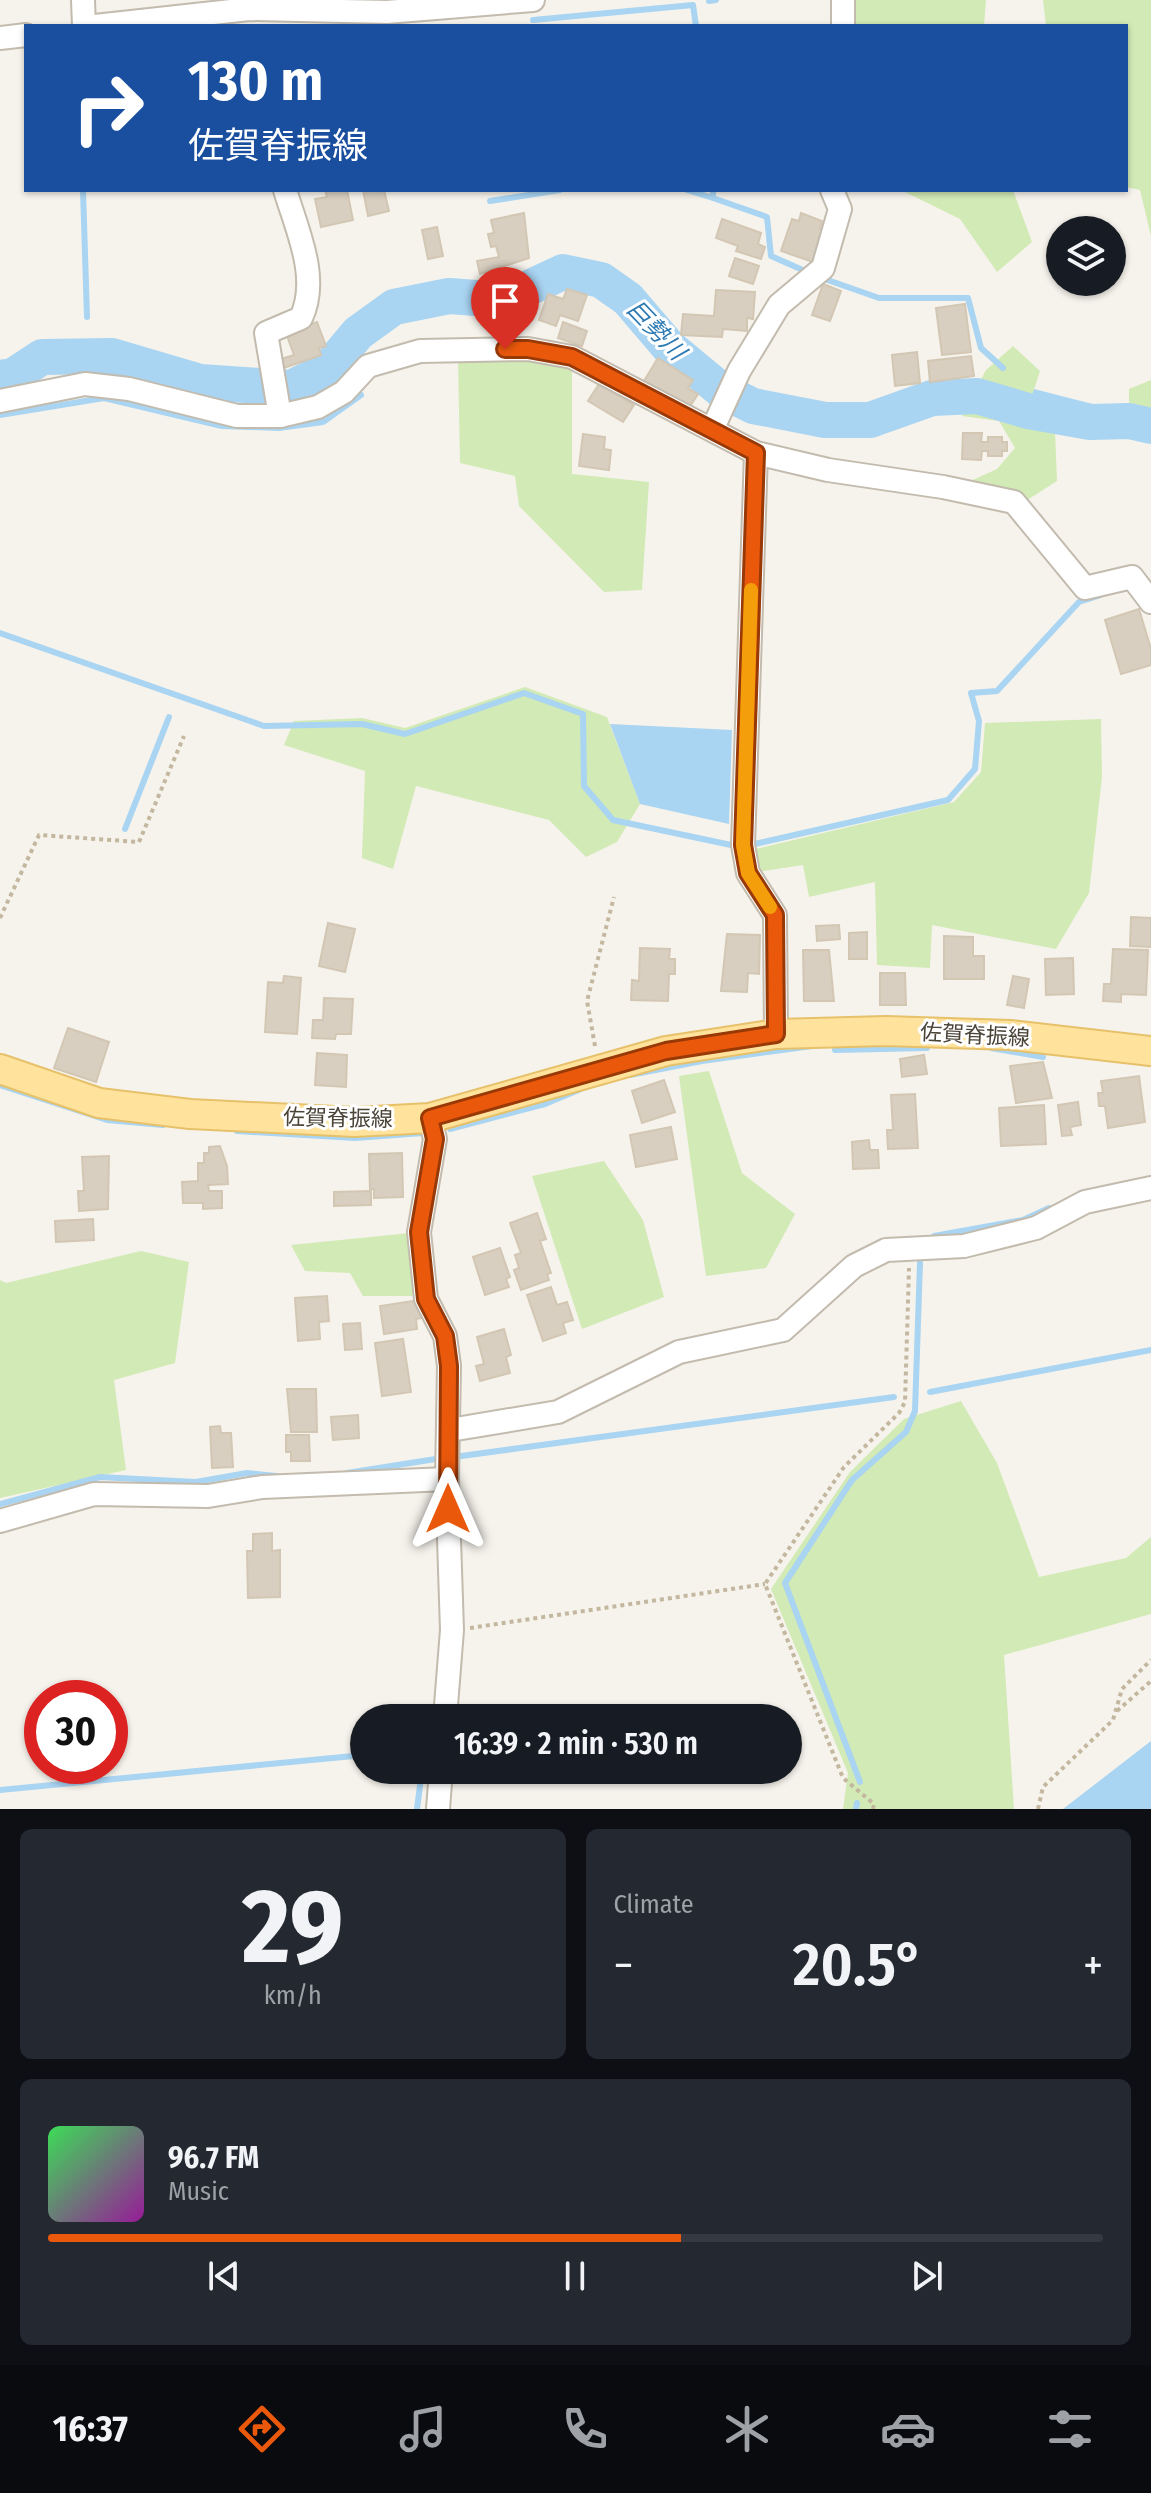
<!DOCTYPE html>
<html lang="en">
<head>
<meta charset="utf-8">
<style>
	:root { --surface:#171b24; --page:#242831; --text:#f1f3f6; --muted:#9ea1a6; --line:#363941; --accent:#ea580c }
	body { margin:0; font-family:"Fira Sans Condensed","Noto Sans JP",sans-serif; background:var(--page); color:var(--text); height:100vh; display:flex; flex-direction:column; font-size:30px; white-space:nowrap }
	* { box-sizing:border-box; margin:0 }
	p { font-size:26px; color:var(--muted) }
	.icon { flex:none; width:44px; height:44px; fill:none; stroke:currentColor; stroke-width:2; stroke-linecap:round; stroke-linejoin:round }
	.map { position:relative; height:1809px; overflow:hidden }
	.side { display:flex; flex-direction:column; gap:20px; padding:20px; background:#0d0f14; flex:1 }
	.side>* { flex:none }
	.hud { position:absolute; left:24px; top:24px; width:1104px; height:168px; border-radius:0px; box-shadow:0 2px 6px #0004; background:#1a4fa0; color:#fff; overflow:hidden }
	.buttons { position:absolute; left:1046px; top:216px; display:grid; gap:16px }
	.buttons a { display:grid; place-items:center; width:80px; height:80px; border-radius:50%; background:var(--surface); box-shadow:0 2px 6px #0004; font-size:40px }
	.speed { position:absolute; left:24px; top:1680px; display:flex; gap:16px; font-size:40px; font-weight:700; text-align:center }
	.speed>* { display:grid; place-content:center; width:104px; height:104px; border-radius:50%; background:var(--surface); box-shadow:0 2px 6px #0004; line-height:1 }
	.speed .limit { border:12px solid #d22; background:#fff; color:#111 }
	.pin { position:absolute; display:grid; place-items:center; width:68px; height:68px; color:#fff; margin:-82px -34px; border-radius:50% 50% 50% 0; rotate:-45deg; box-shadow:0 0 8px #0007 }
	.pin .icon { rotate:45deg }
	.me { position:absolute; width:88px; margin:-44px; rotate:0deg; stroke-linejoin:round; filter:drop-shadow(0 0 6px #0008) }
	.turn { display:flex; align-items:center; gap:28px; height:168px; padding:0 32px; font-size:36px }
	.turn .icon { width:104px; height:104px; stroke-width:2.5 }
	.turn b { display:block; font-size:56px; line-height:68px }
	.big { font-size:60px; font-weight:600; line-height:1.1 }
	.side .tile { flex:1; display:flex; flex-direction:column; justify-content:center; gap:12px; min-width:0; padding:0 28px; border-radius:12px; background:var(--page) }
	.side .dial { align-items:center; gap:0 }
	.dial b { font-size:104px; line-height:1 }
	.song { display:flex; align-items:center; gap:24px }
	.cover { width:96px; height:96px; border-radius:12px; background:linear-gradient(135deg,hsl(130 70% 55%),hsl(300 70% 35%)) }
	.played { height:8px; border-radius:4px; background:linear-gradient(90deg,var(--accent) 60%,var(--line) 60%) }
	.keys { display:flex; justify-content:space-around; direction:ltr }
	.heat { display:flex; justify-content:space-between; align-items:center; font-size:44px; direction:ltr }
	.side .tiles { flex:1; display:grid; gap:20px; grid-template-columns:1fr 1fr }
	.tile:last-child { grid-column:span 2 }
	.trip { position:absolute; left:350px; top:1704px; width:452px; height:80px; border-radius:40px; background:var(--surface); box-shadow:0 2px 6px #0004; font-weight:600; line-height:80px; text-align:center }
	.menu { display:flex; height:128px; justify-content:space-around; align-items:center; background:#090b0e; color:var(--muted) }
	.menu .icon { width:56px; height:56px }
	.menu .selected { color:var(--accent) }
	.menu b { font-size:36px; color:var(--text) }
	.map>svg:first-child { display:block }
	.green { fill:#d2eab5 }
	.water { fill:#a9d4f2 }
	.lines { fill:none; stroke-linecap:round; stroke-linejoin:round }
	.stream { stroke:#a9d4f2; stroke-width:6 }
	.river { stroke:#a9d4f2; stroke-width:36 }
	.building { fill:#d8cfc1; stroke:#d3c7b4; stroke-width:2 }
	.minor-casing { stroke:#c2bbae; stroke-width:26 }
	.major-casing { stroke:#e6c16a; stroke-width:32 }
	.path { stroke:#c4b79f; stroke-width:4; stroke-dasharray:4 4; stroke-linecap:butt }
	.minor { stroke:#fff; stroke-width:22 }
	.major { stroke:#ffe39c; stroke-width:28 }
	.route-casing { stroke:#983908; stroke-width:20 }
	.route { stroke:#ea580c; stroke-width:14 }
	.slow { stroke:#f59e0b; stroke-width:14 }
	.labels { text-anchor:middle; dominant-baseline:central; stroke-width:6; stroke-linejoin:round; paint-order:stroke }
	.street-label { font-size:22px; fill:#4b4439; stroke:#fff }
	.water-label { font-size:24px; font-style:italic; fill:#2e7ab2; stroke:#fff }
</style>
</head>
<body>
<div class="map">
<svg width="1151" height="1809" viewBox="0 0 1151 1809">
	<rect width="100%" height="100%" fill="#f6f3ec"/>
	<g class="green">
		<polygon points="837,0 986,0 984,26 837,26"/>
		<polygon points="1043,0 1151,0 1151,236 1140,190 1126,187 1126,26 1046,26"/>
		<polygon points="901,190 1013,190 1032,242 997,272 960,219"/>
		<polygon points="1013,346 1040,371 1025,418 1055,431 1057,481 1015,508 944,493 997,469 1015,448 999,421 962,416 986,370"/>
		<polygon points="528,356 572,365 572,474 649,482 642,590 604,592 519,506 515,476 460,463 458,358"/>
		<polygon points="1151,380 1151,419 1129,412 1129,389"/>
		<polygon points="525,687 607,717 640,804 617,842 586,857 549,820 416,786 393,869 362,858 365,771 284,745 294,721 362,718 405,728"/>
		<polygon points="1101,719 1102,777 1089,893 1056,949 932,925 930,968 877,965 875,882 809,897 803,865 757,872 756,849 954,802 981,772 985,723"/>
		<polygon points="709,1071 742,1173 795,1214 766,1268 706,1276 679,1076"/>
		<polygon points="604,1161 643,1220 664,1297 582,1329 532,1176"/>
		<polygon points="410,1233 414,1296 363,1296 350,1273 305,1271 291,1245"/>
		<polygon points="141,1251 189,1262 175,1363 114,1380 126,1470 0,1498 0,1280 6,1283"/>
		<polygon points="961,1401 997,1463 1039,1577 1126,1558 1151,1537 1151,1614 1004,1655 1014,1809 843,1809 848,1773 771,1589 850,1472 904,1419"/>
	</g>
	<g class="water">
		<polygon points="1034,389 1151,419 1151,435 1055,431 1025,418"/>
		<polygon points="610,724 732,730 729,824 640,804"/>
		<polygon points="1151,1741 1151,1809 1063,1809"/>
	</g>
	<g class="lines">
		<g class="stream">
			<polyline points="709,1 716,0"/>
			<polyline points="533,20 693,5 696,26"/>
			<polyline points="83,190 87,317"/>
			<polyline points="687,190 713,198"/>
			<polyline points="713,190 713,198 767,217 771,256 805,271"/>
			<polyline points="490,201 560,190"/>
			<polyline points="822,278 879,298 968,298 981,348 1003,368"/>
			<polyline points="0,415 104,398 222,426 279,428 323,422 361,395"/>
			<polyline points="0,633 264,726 362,724 405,734 524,693 583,714 584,786 613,820 731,845"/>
			<polyline points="125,829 169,717"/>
			<polyline points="755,844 948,800 975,769 979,721 971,693 997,691 1079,602 1101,595"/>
			<polyline points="991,1048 1043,1057"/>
			<polyline points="835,1050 927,1048"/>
			<polyline points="630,1075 702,1061 812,1046"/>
			<polyline points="0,1085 107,1120 163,1125"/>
			<polyline points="450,1129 545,1104 581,1089"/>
			<polyline points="237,1131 355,1138 423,1133"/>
			<polyline points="934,1236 1023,1220 1049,1208"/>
			<polyline points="930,1392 1151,1350"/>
			<polyline points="454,1457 894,1397"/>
			<polyline points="347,1473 442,1458"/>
			<polyline points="0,1504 100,1477 196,1482 247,1473 276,1476"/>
			<polyline points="860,1782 785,1583 852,1480 906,1432 915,1411 920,1263"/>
			<polyline points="0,1790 364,1755"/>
			<polyline points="417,1809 422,1770"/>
			<polyline points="856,1809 857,1803"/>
		</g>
		<polyline class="river" points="0,378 13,376 42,357 112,356 200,382 291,388 327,370 358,333 394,307 449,296 503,300 563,272 601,280 628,299 669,347 721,390 753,406 825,420 870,420 932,398 977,396 1028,411 1090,422 1129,421 1151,426"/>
	</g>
	<g class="building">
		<polygon points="325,190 347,190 353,220 321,227 315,199 327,197"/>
		<polygon points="363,190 384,190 389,211 368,216"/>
		<polygon points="524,213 529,258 480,274 477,261 499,257 496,246 491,247 488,234 494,233 491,220"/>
		<polygon points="801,213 822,221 820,228 824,230 813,262 781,251 792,219 799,221"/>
		<polygon points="722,219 761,233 758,244 765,247 761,259 736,251 738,246 716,238"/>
		<polygon points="437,227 443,256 428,259 422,230"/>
		<polygon points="735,258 759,266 753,284 729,276"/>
		<polygon points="823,284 841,291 830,321 812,315"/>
		<polygon points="567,289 587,295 578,321 560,315 556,326 539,320 548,294 563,299"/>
		<polygon points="716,290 755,292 753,319 747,318 747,331 723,329 722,337 681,335 683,314 714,316"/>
		<polygon points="965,304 971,352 942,355 936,308"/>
		<polygon points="317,322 326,346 319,348 321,355 281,369 278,360 294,355 286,333"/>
		<polygon points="563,322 587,331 582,346 558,338"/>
		<polygon points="917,352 920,383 895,386 892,355"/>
		<polygon points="971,356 974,376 930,382 928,361"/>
		<polygon points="658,358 693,380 688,388 698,394 689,408 644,381"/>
		<polygon points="599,384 634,405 623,422 588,401"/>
		<polygon points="963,433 982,433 981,442 988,442 988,437 1002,437 1002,442 1007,442 1007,451 1002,451 1002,456 988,456 988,451 982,451 981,460 962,459"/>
		<polygon points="583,434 605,437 604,449 611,450 609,470 579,466"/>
		<polygon points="1139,609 1151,649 1151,665 1121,674 1105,620"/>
		<polygon points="1131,917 1151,918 1151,947 1130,946"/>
		<polygon points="328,923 355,929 345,972 319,966"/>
		<polygon points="839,925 840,939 817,941 816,926"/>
		<polygon points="867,932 867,959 849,959 849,933"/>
		<polygon points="727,934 760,935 759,974 748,973 747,992 721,991"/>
		<polygon points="944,936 973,937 973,956 984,956 984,979 944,979"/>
		<polygon points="640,948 670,949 669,959 675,959 675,974 669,974 668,1001 631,1000 632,980 639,981"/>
		<polygon points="1113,949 1148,950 1146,995 1121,994 1121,1002 1103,1001 1104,984 1111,984"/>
		<polygon points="803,950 829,950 834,1001 804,1001"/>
		<polygon points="1073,958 1074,994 1046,995 1045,959"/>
		<polygon points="880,973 905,973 906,1005 880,1005"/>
		<polygon points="284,976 301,978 297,1034 265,1032 268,982 283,983"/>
		<polygon points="1013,976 1029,979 1024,1008 1007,1005"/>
		<polygon points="324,998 353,999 351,1034 336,1034 335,1039 312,1038 313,1020 323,1020"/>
		<polygon points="68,1028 109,1042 96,1082 54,1068"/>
		<polygon points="317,1053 347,1055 346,1087 315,1085"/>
		<polygon points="924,1055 927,1074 902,1077 900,1059"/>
		<polygon points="1043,1062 1052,1098 1016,1103 1010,1066"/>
		<polygon points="1139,1076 1145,1122 1108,1128 1105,1106 1099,1106 1098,1093 1103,1093 1101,1081"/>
		<polygon points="664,1080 675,1112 642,1123 632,1091"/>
		<polygon points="915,1094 918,1148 888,1149 887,1130 893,1130 891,1095"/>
		<polygon points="1078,1102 1081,1125 1070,1127 1072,1135 1062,1136 1058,1105"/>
		<polygon points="1044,1105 1046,1144 1001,1146 999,1108"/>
		<polygon points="671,1127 677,1159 636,1167 630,1135"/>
		<polygon points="869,1140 870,1150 878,1150 879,1168 853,1169 852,1142"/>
		<polygon points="220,1146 227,1166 228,1184 208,1185 209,1191 222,1191 222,1208 203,1209 203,1203 183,1203 182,1182 198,1181 198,1163 204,1163 204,1153 209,1153 209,1147"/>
		<polygon points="402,1153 403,1197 374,1198 374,1189 370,1189 369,1154"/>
		<polygon points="109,1156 108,1209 79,1211 78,1191 84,1191 82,1157"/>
		<polygon points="371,1191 371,1205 334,1206 334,1192"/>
		<polygon points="537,1213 546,1239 540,1241 551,1273 547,1274 549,1280 521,1290 514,1270 519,1268 515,1255 521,1253 510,1223"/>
		<polygon points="93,1219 94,1240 56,1242 55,1221"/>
		<polygon points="500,1248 510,1277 506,1279 509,1287 485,1295 473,1257"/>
		<polygon points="551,1287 557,1305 567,1302 573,1320 563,1323 566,1333 543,1341 527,1295"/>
		<polygon points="327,1296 329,1321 319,1322 320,1339 298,1341 295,1298"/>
		<polygon points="420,1300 422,1318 416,1319 417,1329 384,1334 380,1306"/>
		<polygon points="360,1323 362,1349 345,1350 343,1324"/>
		<polygon points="504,1329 511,1355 506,1357 510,1373 480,1381 476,1366 484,1364 477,1337"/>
		<polygon points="403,1339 411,1392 382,1396 375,1343"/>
		<polygon points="287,1389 316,1389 317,1432 291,1432"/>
		<polygon points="358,1415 359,1438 333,1440 331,1417"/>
		<polygon points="220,1426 221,1433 231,1433 233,1467 212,1468 210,1427"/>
		<polygon points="286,1435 309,1435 310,1461 291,1461 291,1452 286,1452"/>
		<polygon points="272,1533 272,1551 280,1550 280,1597 248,1598 247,1551 253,1551 253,1534"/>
	</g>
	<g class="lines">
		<g class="minor-casing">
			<g id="minor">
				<polyline points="83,0 84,26"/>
				<polyline points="843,0 843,26"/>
				<polyline points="95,26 249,9 387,12 533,0"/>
				<polyline points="0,38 26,35"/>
				<polyline points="0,401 85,384 129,389 237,416 280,416 318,407 344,392 368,366 420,351 528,349 572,357 756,453 828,470 943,487 1014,502 1085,588 1132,577 1151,602"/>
				<path d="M280 416 266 333 301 318C320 278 297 230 285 190"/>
				<polyline points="713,428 739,371 779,305 823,268 840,209 832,190"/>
				<polyline points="756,453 743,845 748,873 775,915 776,1034"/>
				<polyline points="430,1118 435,1139 419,1232 426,1299 445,1336 449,1366 447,1479 452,1630 445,1718"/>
				<polyline points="450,1430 558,1412 679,1352 783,1330 854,1266 886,1250 964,1246 1036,1228 1085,1202 1151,1188"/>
				<polyline points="0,1521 94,1494 208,1496 262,1487 447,1479"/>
				<polyline points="438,1809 441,1770"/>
			</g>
		</g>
		<g class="major-casing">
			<polyline id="major" points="0,1069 99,1103 190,1114 355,1122 430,1118 666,1051 776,1034 886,1031 1010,1035 1151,1051"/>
		</g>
		<g class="path">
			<polyline points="0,918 39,835 139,842 184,736"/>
			<polyline points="595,1046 587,1001 614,897"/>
			<polyline points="470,1628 765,1584"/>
			<polyline points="1117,1711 1151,1681"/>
			<polyline points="873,1809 874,1804 843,1778 765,1584 844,1467 899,1413 905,1402 909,1268"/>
			<polyline points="1038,1809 1043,1787 1113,1720 1122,1689 1151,1660"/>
		</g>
		<use href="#minor" class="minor"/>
		<use href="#major" class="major"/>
	</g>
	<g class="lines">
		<g class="route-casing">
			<polyline id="route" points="448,1509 449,1366 445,1336 426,1299 419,1232 435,1139 430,1118 666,1051 776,1034 775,915 748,873 743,845 756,453 572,357 528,349 505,349"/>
		</g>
		<use href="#route" class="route"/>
		<polyline class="slow" points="751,590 743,845 748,873 770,907"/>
	</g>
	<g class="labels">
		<g class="street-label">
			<text transform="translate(975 1035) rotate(3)">佐賀脊振線</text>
			<text transform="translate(338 1118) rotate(1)">佐賀脊振線</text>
		</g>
		<g class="water-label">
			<text transform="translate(656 330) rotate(46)">巨勢川</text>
		</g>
	</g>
</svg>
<div class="buttons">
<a><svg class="icon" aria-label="layers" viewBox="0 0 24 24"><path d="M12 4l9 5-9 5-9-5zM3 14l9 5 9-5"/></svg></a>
</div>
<div class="speed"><div class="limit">30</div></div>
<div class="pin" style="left:505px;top:349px;background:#d93025"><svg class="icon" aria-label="arrive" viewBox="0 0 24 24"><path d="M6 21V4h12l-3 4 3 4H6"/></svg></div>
<svg class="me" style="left:448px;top:1509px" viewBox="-20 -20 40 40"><path d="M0-17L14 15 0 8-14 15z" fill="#ea580c" stroke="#fff" stroke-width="4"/></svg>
<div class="trip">16:39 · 2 min · 530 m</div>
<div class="hud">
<div class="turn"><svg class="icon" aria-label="right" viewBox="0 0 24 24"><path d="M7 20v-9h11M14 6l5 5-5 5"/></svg><div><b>130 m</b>佐賀脊振線</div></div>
</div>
</div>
<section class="side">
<div class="tiles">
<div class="tile dial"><b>29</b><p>km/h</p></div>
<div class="tile"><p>Climate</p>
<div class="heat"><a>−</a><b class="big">20.5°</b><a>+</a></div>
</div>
<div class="tile">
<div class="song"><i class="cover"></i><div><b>96.7 FM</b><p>Music</p></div></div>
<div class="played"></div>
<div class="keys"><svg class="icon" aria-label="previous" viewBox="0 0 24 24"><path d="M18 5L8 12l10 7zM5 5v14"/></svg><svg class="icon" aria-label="pause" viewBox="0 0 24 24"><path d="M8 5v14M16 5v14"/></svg><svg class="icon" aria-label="next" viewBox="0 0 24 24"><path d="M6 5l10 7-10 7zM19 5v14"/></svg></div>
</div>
</div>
</section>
<nav class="menu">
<b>16:37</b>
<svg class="icon selected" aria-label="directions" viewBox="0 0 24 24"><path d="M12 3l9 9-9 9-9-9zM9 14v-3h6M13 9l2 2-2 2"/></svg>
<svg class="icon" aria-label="music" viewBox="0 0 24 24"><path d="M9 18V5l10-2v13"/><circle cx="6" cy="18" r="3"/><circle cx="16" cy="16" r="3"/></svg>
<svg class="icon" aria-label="phone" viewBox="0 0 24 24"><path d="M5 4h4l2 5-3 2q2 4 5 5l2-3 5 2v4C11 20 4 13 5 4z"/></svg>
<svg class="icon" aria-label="climate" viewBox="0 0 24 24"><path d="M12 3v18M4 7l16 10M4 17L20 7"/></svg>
<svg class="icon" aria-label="car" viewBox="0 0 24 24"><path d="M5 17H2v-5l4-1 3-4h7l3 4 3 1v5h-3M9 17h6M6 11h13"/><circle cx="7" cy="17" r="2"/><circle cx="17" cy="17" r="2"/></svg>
<svg class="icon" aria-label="filters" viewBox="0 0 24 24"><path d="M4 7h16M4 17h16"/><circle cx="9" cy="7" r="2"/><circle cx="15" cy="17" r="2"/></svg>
</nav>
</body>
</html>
